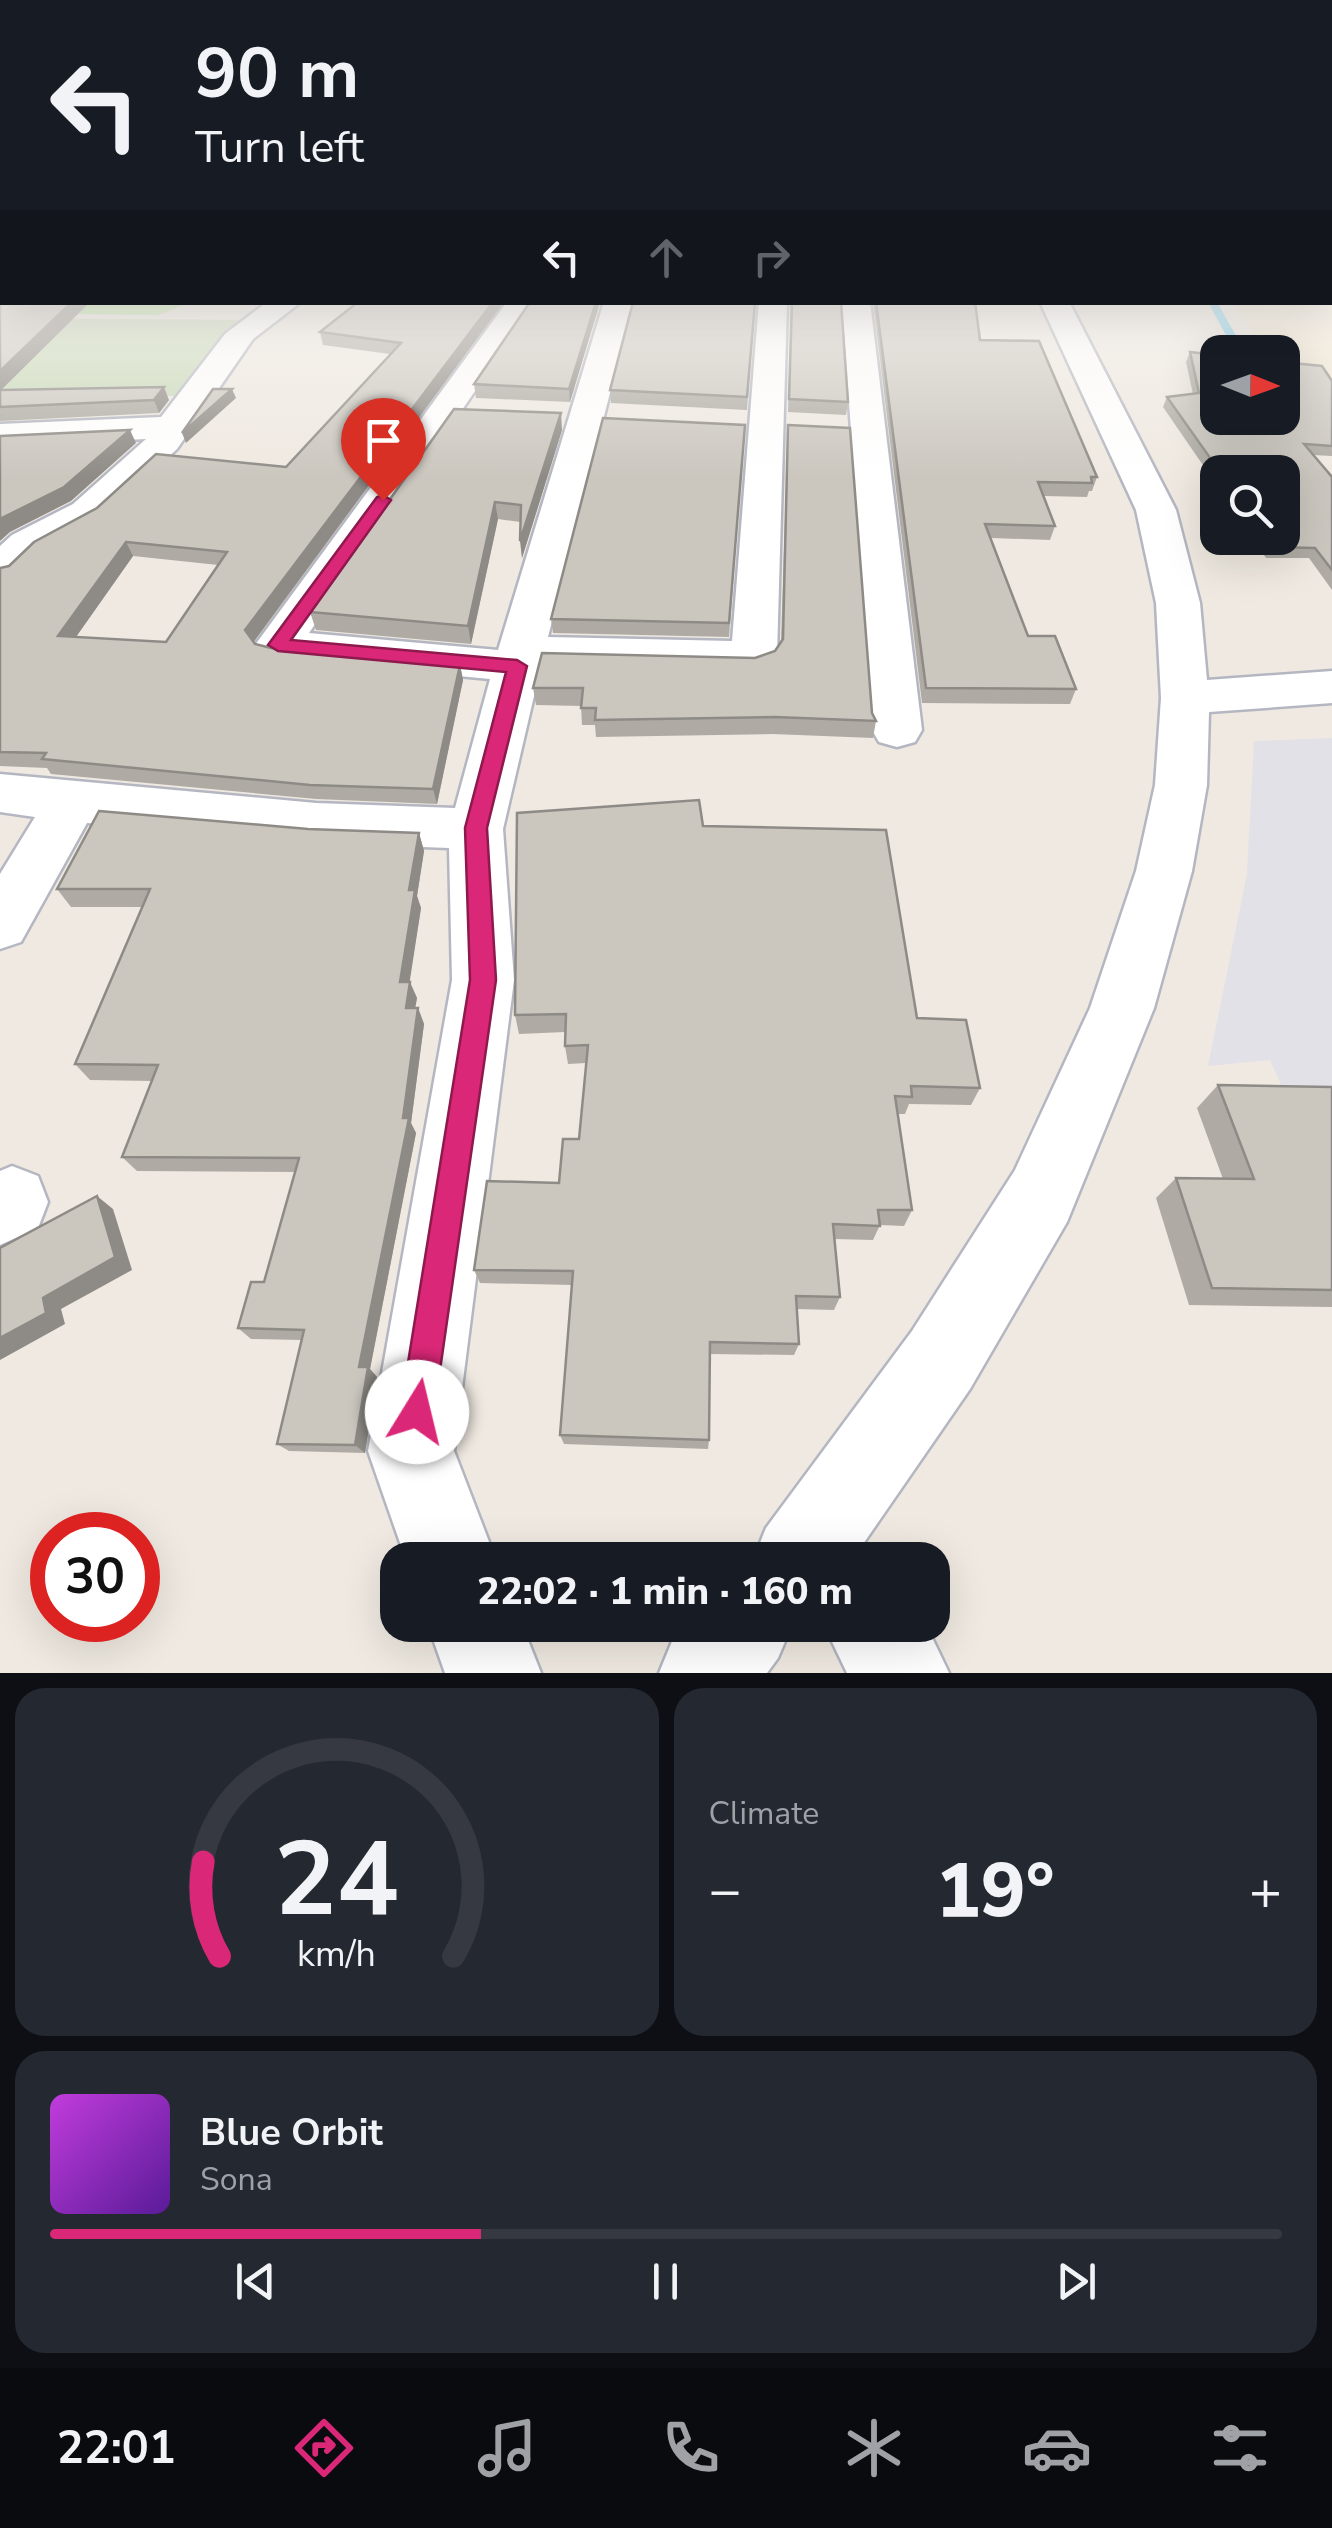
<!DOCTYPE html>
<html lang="en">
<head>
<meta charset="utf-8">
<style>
	:root { --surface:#171b24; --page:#242831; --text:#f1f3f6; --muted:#9ea1a6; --line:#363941; --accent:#db2777 }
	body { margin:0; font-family:"Nunito Sans",sans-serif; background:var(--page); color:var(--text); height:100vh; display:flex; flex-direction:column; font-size:38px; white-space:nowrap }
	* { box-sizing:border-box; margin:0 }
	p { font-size:32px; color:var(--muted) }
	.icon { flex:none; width:55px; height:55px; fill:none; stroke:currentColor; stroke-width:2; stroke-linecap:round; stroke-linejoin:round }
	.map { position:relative; height:1673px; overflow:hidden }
	.side { display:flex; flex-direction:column; gap:15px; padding:15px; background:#0d0f14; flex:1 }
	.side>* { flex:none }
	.hud { position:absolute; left:0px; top:0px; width:1332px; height:305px; box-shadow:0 10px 40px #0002; background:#171b24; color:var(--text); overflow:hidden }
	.needle { width:65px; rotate:91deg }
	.fabs { position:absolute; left:1200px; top:335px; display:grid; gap:20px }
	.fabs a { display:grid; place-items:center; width:100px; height:100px; border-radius:20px; background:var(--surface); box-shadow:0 10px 40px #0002; font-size:50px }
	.speed { position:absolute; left:30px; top:1512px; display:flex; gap:20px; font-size:50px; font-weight:700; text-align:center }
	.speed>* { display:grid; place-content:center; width:130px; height:130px; border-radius:50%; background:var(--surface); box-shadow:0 10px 40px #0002; line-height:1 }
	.speed .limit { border:15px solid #d22; background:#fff; color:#111 }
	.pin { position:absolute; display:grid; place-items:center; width:85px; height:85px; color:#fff; margin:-102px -42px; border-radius:50% 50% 50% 0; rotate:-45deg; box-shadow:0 0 10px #0007 }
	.pin .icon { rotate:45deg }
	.me { position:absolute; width:110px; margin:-55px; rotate:9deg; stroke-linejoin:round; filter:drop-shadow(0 0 8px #0008) }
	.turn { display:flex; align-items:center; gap:35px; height:210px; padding:0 30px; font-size:45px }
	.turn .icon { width:130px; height:130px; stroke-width:2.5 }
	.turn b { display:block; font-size:70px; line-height:85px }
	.lanes { display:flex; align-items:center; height:95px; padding:0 30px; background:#0003; justify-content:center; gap:50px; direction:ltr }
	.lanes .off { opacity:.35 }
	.big { font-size:75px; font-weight:800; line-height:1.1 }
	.side .card { flex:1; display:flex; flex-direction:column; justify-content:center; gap:15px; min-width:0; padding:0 35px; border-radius:30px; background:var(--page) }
	.side .dial { align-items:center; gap:0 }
	.dial svg { height:260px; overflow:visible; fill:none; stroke:var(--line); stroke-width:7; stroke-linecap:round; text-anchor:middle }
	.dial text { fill:var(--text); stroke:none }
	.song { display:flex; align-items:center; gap:30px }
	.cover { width:120px; height:120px; border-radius:15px; background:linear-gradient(135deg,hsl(290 70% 55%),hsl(270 70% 35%)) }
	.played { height:10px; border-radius:5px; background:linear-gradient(90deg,var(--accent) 35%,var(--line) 35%) }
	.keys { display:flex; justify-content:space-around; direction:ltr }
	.heat { display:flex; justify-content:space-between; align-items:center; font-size:55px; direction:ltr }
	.side .tiles { flex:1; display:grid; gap:15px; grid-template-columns:1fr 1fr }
	.card:last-child { grid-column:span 2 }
	.trip { position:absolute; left:380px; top:1542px; width:570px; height:100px; border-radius:30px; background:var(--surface); box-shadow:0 10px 40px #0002; font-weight:800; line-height:100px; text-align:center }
	.tabs { display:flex; height:160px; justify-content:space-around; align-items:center; background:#090b0e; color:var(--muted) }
	.tabs .icon { width:70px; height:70px }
	.tabs .active { color:var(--accent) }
	.tabs b { font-size:45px; color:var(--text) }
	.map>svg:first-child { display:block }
	.industrial { fill:#e3e1e8 }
	.education { fill:#f0e6d1 }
	.green { fill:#b6e59e }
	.cemetery { fill:#c8d9b8 }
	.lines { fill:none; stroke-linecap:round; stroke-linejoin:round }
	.stream { fill:#75cff0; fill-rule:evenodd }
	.minor-casing { stroke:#b4b7c1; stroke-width:5 }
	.minor { fill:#fff; fill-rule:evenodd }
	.wall { fill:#afaba4; fill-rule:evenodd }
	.shaded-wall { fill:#8e8b86 }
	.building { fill:#cbc7bf; stroke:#8e8b86; stroke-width:2.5; fill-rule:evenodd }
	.route { fill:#db2777; stroke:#8e194d; stroke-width:2.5 }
</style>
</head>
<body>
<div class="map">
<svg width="1332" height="1673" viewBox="0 0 1332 1673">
	<rect width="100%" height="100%" fill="#efe9e1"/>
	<polygon class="industrial" points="1332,738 1332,1090 1286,1096 1270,1060 1208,1066 1247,874 1254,741"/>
	<polygon class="education" points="1330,250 1332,251 1332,432 1283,382 1282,352 1264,352 1234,303 1330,302"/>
	<polygon class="green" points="2,269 2,302 189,303 158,315 0,313"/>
	<polygon class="cemetery" points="0,318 255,320 178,396 0,395"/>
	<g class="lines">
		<g class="stream">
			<polygon points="1330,246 1332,247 1332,253 1330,252"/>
			<polygon points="1208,302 1217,302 1245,352 1235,352"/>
		</g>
		<g class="minor-casing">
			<g id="minor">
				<polygon points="267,302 301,302 253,339 177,449 101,520 40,553 15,578 0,582 0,546 12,535 73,504 146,439 0,446 0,424 161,417 225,334"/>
				<polygon points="507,302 536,302 309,633 498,650 604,302 633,302 548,637 732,641 759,302 787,302 777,656 770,666 754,671 541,666 503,829 514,980 454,1451 496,1560 406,1560 368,1451 452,980 449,848 316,843 87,823 21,942 0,949 0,874 35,817 0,812 0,774 316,803 455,808 490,679 278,659 262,655 255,645"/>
				<polygon points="842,302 870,302 922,730 915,742 897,747 879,742 872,730"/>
				<polygon points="1040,302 1069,302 1176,510 1200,603 1207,680 1332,671 1332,703 1209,712 1207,785 1192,871 1154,1008 1067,1222 970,1389 852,1560 753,1560 766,1528 912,1331 1015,1170 1090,1008 1136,871 1155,785 1161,698 1156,603 1136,510"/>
				<polygon points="12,1166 38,1176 48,1202 38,1228 0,1245 0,1171"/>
				<polygon points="428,1625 522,1625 541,1673 445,1673"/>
				<polygon points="685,1625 792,1625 778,1658 767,1673 659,1673 673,1639"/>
				<polygon points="824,1625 926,1625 949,1673 847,1673"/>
			</g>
		</g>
		<use href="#minor" class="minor"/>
	</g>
	<g class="wall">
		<polygon points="0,288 90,302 1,390 169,400 159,413 0,421"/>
		<path d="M352 302H504L254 642 255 644 271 648 460 665 463 680 437 804 316 799 51 774 47 768 0 766V568L286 467 390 354 323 345 320 332 353 306ZM133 556 218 565 166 642 76 637Z"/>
		<polygon points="600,302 570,402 476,398 474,384"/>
		<polygon points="755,302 747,410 611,403 610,390"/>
		<polygon points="791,302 841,302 848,402 846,415 788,412"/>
		<polygon points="873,302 975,302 980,340 1097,477 1092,491 1089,491 1087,497 1044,496 1055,526 1050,540 991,538 1028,636 1076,689 1070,704 922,703"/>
		<polygon points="1190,352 1332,381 1332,456 1313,455 1332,477 1332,590 1309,558 1266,558 1252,538 1282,538 1282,472 1218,472 1218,487 1163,407 1167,397 1193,394 1186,362"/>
		<polygon points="745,425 729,637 553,633 551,619"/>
		<polygon points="788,425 872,713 876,721 873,738 773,734 596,737 595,725 582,725 581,706 536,705 533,688 755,658 775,651 781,641"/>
		<polygon points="562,430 522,558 520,522 498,519 471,644 316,630 310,612"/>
		<polygon points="703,826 917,1018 980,1088 971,1105 909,1104 905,1114 897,1114 912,1210 904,1226 880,1225 873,1240 835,1239 840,1297 834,1310 797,1309 799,1344 794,1355 710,1354 709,1440 708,1449 564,1444 560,1435 572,1285 480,1283 474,1270 559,1183 579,1139 586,1063 568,1064 565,1046 565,1032 519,1034 515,1015"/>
		<polygon points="308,829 419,833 424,851 417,896 421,908 409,982 417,998 415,1008 418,1008 424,1024 411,1123 416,1133 370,1369 377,1377 365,1453 289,1451 277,1444 302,1340 251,1339 238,1328 264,1282 295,1172 137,1171 122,1157 152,1081 90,1080 75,1064 142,907 71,907 57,889"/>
		<polygon points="1218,1085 1332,1087 1332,1307 1189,1305 1156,1198 1176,1178 1223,1179 1197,1108"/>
	</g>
	<g class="shaded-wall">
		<polygon points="72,302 90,302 0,391 0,371"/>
		<polygon points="493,302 504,302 251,645 245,630"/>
		<polygon points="596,302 600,302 570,402 569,389"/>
		<polygon points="164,387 169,400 159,413 154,400"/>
		<polygon points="232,389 236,398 186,443 182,433"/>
		<polygon points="561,413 562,430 522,558 520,541"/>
		<polygon points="130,430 136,443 71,501 10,532 0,541 0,519"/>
		<polygon points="495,502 498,519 471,644 468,626"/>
		<polygon points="126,542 133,556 66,651 58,636"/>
		<polygon points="460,665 463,680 437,804 433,789"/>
		<polygon points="419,833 424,851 417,896 421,908 407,999 400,982 409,890"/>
		<polygon points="410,982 417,998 412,1025 406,1008"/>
		<polygon points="418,1008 424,1024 411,1123 416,1133 370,1369 377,1377 365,1453 355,1445 359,1367 403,1118"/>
		<polygon points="97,1196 113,1209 132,1270 61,1309 65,1324 0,1360 0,1338"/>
	</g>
	<g class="building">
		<rect x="0" y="244" width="2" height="16"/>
		<polygon points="2,285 2,302 72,302 0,371 0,288"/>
		<path d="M358 302H493L245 630 255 644 271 648 460 665 433 789 310 785 42 759 46 753 0 752V568L9 566 34 542 97 508 156 454 286 467 401 343 320 332ZM126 542 227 552 166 642 58 636Z"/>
		<polygon points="530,302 596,302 569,389 474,384"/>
		<polygon points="633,302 755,302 747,397 610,390"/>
		<polygon points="792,302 841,302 848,402 789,399"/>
		<polygon points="876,302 975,302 980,340 1039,341 1097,477 1091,477 1092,483 1038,482 1055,526 985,524 1028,636 1055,636 1076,689 926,688"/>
		<polygon points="1190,352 1218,355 1218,418 1282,418 1282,362 1322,366 1332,381 1332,446 1304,444 1332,477 1332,570 1315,548 1271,547 1265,538 1282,538 1282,472 1220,472 1167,397 1199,393"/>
		<polygon points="164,387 154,400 0,407 0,390"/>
		<polygon points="213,389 232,389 182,433"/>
		<polygon points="454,409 561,413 520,541 521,505 495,502 468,626 310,612"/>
		<polygon points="603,418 745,425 729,623 551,619"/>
		<polygon points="788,425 850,428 872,713 876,721 775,717 595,720 596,708 581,708 583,688 533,688 542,653 755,658 775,651 783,639"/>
		<polygon points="130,430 64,487 0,519 0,436"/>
		<polygon points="699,800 703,826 886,830 917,1018 966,1020 980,1088 911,1086 912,1097 895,1096 912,1210 878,1210 880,1226 833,1224 840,1297 796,1296 799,1344 710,1342 709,1440 560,1435 573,1271 474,1270 487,1181 559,1183 563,1139 579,1139 588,1045 565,1046 566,1014 515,1015 517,813"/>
		<polygon points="99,811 308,829 419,833 409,890 415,890 400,982 410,982 406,1008 418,1008 403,1118 409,1118 359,1367 368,1367 355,1445 277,1444 304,1330 238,1328 251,1282 264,1282 299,1158 122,1157 158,1065 75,1064 150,889 57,889"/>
		<polygon points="1218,1085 1332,1087 1332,1290 1212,1288 1176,1178 1254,1179"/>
		<polygon points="97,1196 115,1257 43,1298 46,1313 0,1338 0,1248"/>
	</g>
	<linearGradient id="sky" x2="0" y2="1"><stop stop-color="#7abfeb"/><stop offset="0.51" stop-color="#f8f5f2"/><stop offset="1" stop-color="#f8f5f2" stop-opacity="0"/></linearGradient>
	<rect width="1332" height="478" fill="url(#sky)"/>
	<polygon class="route" points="383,495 391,500 291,640 517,660 527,666 487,828 496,980 434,1412 429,1424 417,1429 405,1424 400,1412 470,980 465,828 506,672 278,651 268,645 377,497"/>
</svg>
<div class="fabs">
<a><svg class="needle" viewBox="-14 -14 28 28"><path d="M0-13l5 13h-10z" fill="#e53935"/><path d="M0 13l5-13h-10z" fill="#9ea1a6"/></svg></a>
<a><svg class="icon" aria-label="search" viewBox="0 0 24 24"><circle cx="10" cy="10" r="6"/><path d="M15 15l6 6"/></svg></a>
</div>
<div class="speed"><div class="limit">30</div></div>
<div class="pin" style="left:383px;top:500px;background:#d93025"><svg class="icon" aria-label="arrive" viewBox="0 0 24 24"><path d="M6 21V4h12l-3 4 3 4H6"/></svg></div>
<svg class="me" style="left:417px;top:1412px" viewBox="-20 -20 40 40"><circle r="19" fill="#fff"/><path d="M0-13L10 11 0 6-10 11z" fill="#db2777"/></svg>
<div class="trip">22:02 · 1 min · 160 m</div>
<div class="hud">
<div class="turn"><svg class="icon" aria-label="left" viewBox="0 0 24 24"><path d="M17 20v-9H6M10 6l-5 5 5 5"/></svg><div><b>90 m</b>Turn left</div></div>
<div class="lanes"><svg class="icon" aria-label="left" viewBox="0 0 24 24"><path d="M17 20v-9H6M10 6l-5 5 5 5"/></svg><svg class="icon off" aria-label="ahead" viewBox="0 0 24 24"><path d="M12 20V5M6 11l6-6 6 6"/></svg><svg class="icon off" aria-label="right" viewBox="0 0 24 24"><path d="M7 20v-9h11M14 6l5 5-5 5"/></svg></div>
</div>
</div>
<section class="side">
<div class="tiles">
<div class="card dial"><svg viewBox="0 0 100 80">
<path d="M14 69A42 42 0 1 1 86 69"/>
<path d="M14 69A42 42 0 0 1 9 40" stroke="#db2777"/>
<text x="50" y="56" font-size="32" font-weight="700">24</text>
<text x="50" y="72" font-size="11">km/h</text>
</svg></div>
<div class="card"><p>Climate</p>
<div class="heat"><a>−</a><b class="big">19°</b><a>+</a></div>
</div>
<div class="card">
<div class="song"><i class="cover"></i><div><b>Blue Orbit</b><p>Sona</p></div></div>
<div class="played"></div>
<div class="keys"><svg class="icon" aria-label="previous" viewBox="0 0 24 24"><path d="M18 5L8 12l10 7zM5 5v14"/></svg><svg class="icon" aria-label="pause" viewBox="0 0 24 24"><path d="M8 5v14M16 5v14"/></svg><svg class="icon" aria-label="next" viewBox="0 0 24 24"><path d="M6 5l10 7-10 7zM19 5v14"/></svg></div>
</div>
</div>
</section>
<nav class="tabs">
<b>22:01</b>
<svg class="icon active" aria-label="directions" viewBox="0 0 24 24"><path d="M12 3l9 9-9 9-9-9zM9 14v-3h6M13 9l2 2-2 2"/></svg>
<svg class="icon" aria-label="music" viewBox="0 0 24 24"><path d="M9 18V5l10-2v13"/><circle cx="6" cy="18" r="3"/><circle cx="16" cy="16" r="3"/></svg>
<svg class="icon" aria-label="phone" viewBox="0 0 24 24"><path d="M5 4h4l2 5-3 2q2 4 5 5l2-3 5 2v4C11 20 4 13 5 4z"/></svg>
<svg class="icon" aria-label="climate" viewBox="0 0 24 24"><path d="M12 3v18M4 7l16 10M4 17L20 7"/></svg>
<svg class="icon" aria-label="car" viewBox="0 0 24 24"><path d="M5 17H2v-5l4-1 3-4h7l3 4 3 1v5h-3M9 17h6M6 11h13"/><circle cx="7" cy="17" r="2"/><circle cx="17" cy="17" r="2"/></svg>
<svg class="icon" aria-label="filters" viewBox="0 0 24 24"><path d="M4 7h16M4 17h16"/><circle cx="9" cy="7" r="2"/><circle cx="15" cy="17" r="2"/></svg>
</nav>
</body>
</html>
